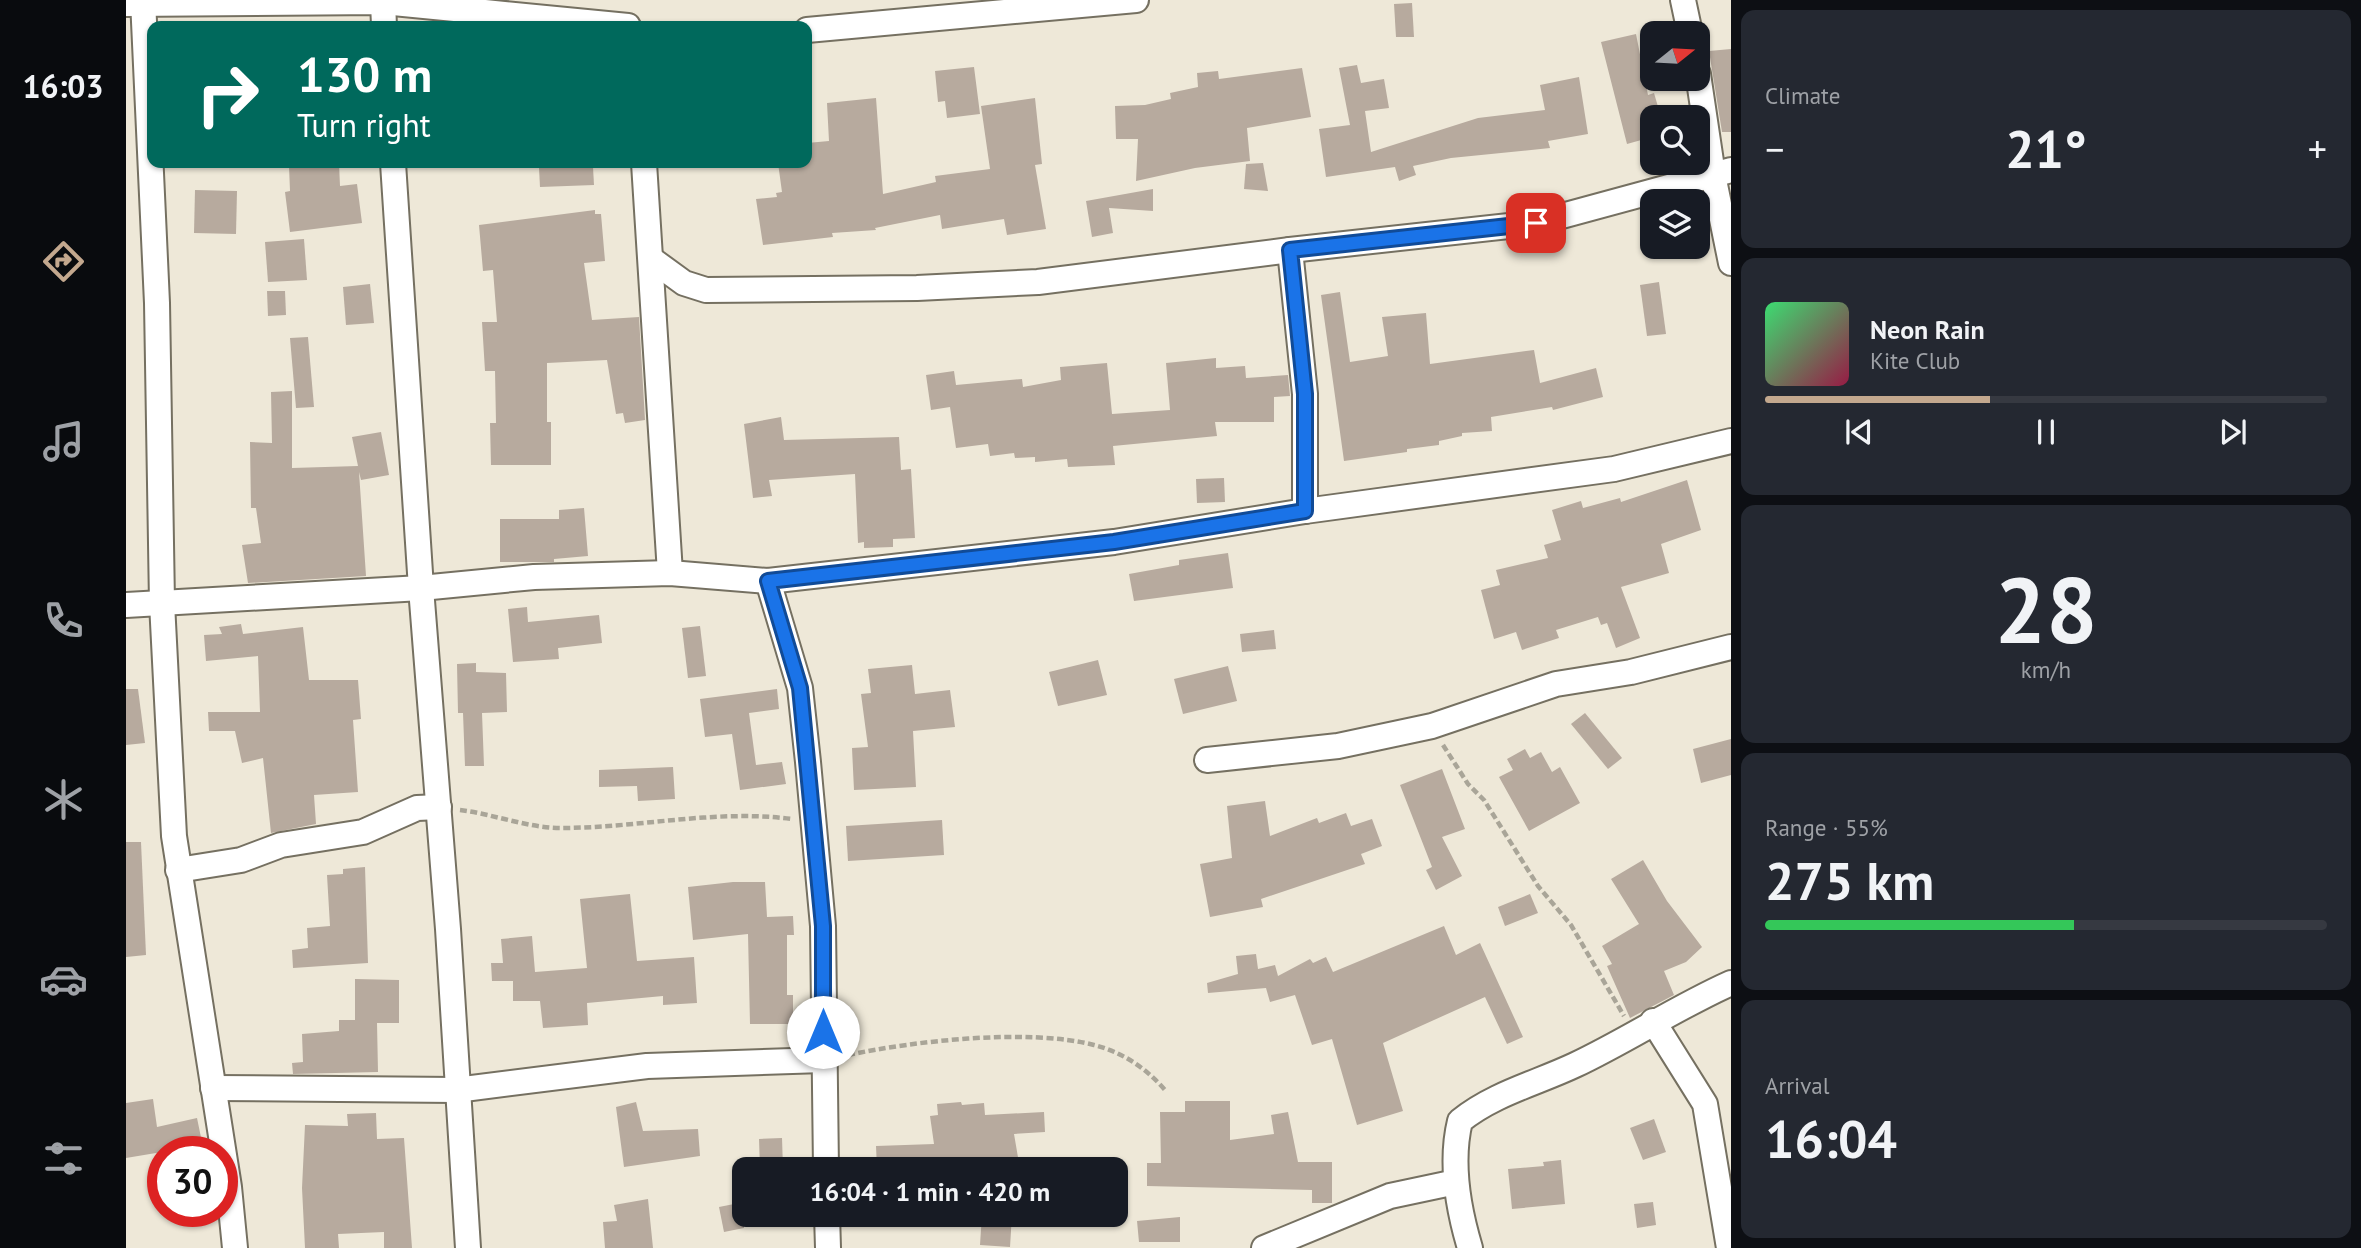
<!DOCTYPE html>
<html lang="en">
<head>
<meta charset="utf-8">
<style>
	:root { --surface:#171b24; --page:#242831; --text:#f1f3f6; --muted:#9ea1a6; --line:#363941; --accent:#c3a88e }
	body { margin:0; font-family:"PT Sans",sans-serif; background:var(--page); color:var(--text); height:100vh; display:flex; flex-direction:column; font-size:26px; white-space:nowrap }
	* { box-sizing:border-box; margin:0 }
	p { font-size:23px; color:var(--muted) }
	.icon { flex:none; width:38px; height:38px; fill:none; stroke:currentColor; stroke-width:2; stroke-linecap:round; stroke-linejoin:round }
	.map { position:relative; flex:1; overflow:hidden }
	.sheet { display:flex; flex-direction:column; gap:10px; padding:10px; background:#0d0f14; width:630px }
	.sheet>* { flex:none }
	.hud { position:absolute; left:21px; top:21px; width:665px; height:147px; border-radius:14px; box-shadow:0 2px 5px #0004; background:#00695c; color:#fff; overflow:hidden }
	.needle { width:46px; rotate:72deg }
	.tools { position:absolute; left:1514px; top:21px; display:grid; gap:14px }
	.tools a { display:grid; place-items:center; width:70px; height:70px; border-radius:14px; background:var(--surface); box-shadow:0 2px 5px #0004; font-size:35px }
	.speed { position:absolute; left:21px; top:1136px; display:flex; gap:14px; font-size:35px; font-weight:700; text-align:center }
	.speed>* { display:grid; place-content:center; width:91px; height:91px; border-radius:50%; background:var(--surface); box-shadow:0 2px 5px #0004; line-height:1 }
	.speed .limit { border:10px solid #d22; background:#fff; color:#111 }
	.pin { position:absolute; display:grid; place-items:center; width:60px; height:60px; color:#fff; margin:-30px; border-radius:14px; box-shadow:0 4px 10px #0006 }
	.me { position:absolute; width:77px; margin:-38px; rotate:0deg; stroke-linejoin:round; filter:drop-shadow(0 0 5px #0008) }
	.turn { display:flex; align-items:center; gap:24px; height:147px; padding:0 35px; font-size:32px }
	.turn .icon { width:91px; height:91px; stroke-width:2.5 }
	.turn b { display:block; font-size:49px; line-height:60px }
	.big { font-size:52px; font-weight:800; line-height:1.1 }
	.sheet .tile { flex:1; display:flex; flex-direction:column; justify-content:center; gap:10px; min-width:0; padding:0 24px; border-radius:14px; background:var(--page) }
	.sheet .dial { align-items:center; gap:0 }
	.dial b { font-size:91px; line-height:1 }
	.song { display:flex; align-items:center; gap:21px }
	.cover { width:84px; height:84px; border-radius:10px; background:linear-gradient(135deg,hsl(140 70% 55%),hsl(340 70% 35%)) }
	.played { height:7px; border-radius:4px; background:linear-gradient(90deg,var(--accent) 40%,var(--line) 40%) }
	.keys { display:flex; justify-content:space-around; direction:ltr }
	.heat { display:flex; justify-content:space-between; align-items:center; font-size:38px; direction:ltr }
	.charge { height:10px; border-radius:5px; background:linear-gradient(90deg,#34c759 55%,var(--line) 0) }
	.trip { position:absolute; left:606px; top:1157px; width:396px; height:70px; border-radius:14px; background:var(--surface); box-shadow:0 2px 5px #0004; font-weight:800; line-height:70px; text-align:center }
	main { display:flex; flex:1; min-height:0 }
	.dock { display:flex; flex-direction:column; width:126px; justify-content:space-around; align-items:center; background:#090b0e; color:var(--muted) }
	.dock .icon { width:49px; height:49px }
	.dock .active { color:var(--accent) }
	.dock b { font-size:32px; color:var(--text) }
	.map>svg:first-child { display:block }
	.building { fill:#b7aa9e }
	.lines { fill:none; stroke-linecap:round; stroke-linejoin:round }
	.minor-casing { stroke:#757061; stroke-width:28 }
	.path { stroke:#a9a598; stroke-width:4.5; stroke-dasharray:7 3.5; stroke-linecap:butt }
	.minor { stroke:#fff; stroke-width:24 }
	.route-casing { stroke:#114b97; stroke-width:18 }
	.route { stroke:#1a73e8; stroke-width:12 }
</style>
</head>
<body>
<main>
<nav class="dock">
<b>16:03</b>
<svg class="icon active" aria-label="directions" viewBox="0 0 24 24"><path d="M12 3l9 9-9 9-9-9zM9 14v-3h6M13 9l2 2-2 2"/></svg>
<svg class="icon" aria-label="music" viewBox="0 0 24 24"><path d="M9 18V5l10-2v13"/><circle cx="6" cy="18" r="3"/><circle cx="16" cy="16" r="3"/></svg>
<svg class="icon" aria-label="phone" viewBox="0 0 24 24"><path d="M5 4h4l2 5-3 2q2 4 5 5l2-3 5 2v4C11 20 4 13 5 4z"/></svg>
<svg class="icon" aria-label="climate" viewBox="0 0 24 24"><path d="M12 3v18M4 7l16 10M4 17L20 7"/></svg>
<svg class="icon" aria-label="car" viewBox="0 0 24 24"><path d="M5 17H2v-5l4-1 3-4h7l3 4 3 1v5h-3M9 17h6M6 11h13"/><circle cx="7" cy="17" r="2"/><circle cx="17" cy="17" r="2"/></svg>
<svg class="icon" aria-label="filters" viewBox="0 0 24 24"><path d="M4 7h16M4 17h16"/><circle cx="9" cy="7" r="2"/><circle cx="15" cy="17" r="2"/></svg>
</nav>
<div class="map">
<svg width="1605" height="1248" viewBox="0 0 1605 1248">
	<rect width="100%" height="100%" fill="#eee8d8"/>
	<g class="building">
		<polygon points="1286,3 1288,37 1270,37 1268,4"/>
		<polygon points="1510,34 1522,95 1528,93 1535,117 1526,117 1526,137 1501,144 1475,42"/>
		<polygon points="1605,49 1605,132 1596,132 1583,51"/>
		<polygon points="1231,65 1235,83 1258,79 1263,108 1239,111 1245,152 1352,118 1419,110 1414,85 1453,77 1462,134 1422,141 1424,148 1325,158 1287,166 1290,175 1273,181 1269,167 1200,177 1193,129 1224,125 1213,68"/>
		<polygon points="848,67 854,114 821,118 819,101 812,102 809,71"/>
		<polygon points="1176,68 1185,117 1121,128 1124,161 1069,168 1010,181 1012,139 990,139 989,106 1019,105 1045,99 1044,93 1072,87 1071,73 1092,71 1093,79"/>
		<polygon points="750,98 757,194 810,182 809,176 864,169 855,106 909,98 916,164 909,165 920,229 881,235 878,219 816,229 814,215 749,228 750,230 706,233 707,237 637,245 630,199 651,197 650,193 656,192 652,163 681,163 681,143 703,141 701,103"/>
		<polygon points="213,163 214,186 231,184 236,223 164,232 159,192 164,191 163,166"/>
		<polygon points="1137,163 1142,191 1118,189 1120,164"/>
		<polygon points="467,167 468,185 414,187 413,168"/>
		<polygon points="1027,189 1027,211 983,208 987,233 966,237 960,201"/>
		<polygon points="69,190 111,191 110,234 68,233"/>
		<polygon points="469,210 469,214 475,214 479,261 458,263 466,320 513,317 519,420 499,423 497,413 490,414 481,360 421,363 421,422 425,422 425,465 365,465 364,423 370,423 369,371 359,371 356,322 371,322 367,270 357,271 353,225"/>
		<polygon points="178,239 181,280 142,282 139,242"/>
		<polygon points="1533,282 1540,334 1521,336 1514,285"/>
		<polygon points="244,284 248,323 220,325 217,287"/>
		<polygon points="141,291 159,291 160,315 142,316"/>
		<polygon points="1214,292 1224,362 1262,356 1256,317 1300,313 1304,364 1408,350 1414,383 1470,368 1477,397 1427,410 1426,407 1365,417 1366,431 1336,433 1336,436 1313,441 1313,445 1281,449 1281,452 1218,461 1195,295"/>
		<polygon points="182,337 188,407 170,408 164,338"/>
		<polygon points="1090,358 1090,368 1119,366 1120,378 1162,375 1164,396 1148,397 1148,422 1089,422 1091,436 987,446 989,465 942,467 941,459 909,462 909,457 889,458 888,453 864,456 862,444 830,448 824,407 805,410 800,375 828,371 830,385 896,379 897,387 935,380 934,367 981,363 986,414 1044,410 1040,363"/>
		<polygon points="166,391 166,468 232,466 226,437 255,432 263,475 235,480 233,472 240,576 122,583 116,545 135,543 130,508 125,508 124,442 146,443 145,392"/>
		<polygon points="655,417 658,440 773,437 775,470 785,469 789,538 767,539 767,547 738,548 738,542 732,543 729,474 643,480 646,496 627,498 618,424"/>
		<polygon points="1098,478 1099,502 1071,503 1070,479"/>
		<polygon points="1561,480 1575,530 1535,544 1543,573 1495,587 1514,638 1490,648 1481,623 1475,625 1472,617 1430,630 1433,638 1396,650 1390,632 1368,639 1355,590 1374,585 1370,570 1422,558 1418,545 1435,540 1426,510 1455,501 1457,508 1494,498 1495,502"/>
		<polygon points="458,508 462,556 428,559 428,562 374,562 374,519 433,519 433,510"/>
		<polygon points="1102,553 1107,588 1008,601 1003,574 1053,565 1053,560"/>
		<polygon points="401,607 402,622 473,615 476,643 432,648 433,659 387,662 382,609"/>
		<polygon points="115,624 117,634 177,627 183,680 232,680 235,719 227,720 232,792 188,795 190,824 145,833 137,758 116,763 109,731 83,731 82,712 134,712 132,656 80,661 78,635 96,634 93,627"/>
		<polygon points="574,626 580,676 562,678 556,628"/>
		<polygon points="1148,630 1150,649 1116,652 1114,634"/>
		<polygon points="972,660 981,695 932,706 923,672"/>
		<polygon points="350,663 350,672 380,673 381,712 356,713 358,766 339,766 337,713 332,713 331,664"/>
		<polygon points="786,665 789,694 824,690 829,727 787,731 790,787 728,790 726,748 742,747 735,694 745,693 742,669"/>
		<polygon points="1102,666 1111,701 1057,714 1048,679"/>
		<polygon points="0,689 12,689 19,743 0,745"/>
		<polygon points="651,689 653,709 623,713 630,765 656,762 660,784 614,790 606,734 579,737 574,699"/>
		<polygon points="1459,713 1496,758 1482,769 1445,724"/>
		<polygon points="1605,739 1605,775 1575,783 1567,749"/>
		<polygon points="1399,749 1404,758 1415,752 1426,772 1434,767 1454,803 1403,831 1373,777 1387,770 1381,759"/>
		<polygon points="547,767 549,799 512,801 511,786 473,787 473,770"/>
		<polygon points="1316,769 1339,829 1316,837 1336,876 1310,890 1300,870 1306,867 1274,785"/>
		<polygon points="1139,801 1144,836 1191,818 1193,823 1220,813 1225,826 1246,819 1256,846 1235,854 1239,864 1135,899 1137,907 1084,917 1074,864 1106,858 1101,806"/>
		<polygon points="816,820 818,855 722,861 720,826"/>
		<polygon points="0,842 15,842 20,955 0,957"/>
		<polygon points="1517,860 1541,901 1576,947 1560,962 1538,971 1548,995 1504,1018 1481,966 1486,964 1476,946 1513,924 1485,879"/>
		<polygon points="239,867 242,963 167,968 166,950 182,948 181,928 204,926 201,875 217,874 217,869"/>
		<polygon points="607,882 639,882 641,917 667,916 668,935 661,935 661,995 667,995 667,1024 624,1024 622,934 567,940 562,887"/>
		<polygon points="504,894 511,961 568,957 571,1003 537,1005 537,996 461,1003 462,1025 417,1028 414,1001 387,1001 387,981 366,981 365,963 377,963 375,939 406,936 409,972 461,968 454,899"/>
		<polygon points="1404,894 1412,913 1379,926 1372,907"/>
		<polygon points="1318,926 1330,955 1354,943 1397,1037 1381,1044 1359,997 1257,1043 1277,1111 1231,1125 1206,1039 1186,1045 1169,995 1144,1002 1140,988 1082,993 1081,983 1112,974 1110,956 1130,954 1132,969 1149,965 1152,976 1184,959 1187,963 1200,957 1207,972"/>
		<polygon points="229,979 273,980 273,1023 251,1023 252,1072 167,1074 166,1063 177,1062 176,1034 213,1031 213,1020 229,1020"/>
		<polygon points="27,1099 31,1127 71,1118 78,1152 36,1152 0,1158 0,1103"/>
		<polygon points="1059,1101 1104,1101 1104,1140 1148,1134 1145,1115 1162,1112 1172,1162 1206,1162 1206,1203 1186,1203 1186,1190 1021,1186 1021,1163 1035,1163 1034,1112 1059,1112"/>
		<polygon points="510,1102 517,1131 572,1129 574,1156 498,1167 490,1107"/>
		<polygon points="835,1102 836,1105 858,1103 859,1115 918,1112 919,1132 888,1134 894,1169 751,1169 750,1146 808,1144 804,1116 812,1115 811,1104"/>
		<polygon points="250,1113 251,1139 278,1138 286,1248 258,1248 258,1232 212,1234 213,1248 179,1248 176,1188 179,1125 222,1126 221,1114"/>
		<polygon points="1528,1119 1540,1152 1517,1160 1504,1128"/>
		<polygon points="656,1138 657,1169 634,1169 633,1139"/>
		<polygon points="1435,1160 1439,1204 1386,1209 1382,1169 1418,1166 1417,1162"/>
		<polygon points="522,1199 527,1248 479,1248 477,1222 491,1221 488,1205"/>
		<polygon points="618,1202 618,1228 598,1232 593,1207"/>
		<polygon points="1527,1202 1530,1225 1511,1228 1508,1204"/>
		<polygon points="856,1214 886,1214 884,1247 854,1245"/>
		<polygon points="1054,1217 1054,1242 1013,1242 1011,1221"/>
	</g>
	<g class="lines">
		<g class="minor-casing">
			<g id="minor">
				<polyline points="17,0 31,303 36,603 48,836 103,1187 109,1248"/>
				<polyline points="1557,0 1564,33"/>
				<polyline points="257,2 258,26"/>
				<polyline points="0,4 257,2 502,26"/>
				<polyline points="681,30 1010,0"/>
				<polyline points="1572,74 1587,175 1605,263"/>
				<polyline points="267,163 295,588 322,929 342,1248"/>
				<polyline points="518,163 544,573"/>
				<polyline points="1164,250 1179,394 1179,511"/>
				<polyline points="525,259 558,283 580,290 791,288 912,282 1164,250 1410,223 1605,170"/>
				<polyline points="642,581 674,688 682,762 697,926 700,1169"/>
				<polyline points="0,605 295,588 408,577 544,573 642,581 988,542 1179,511 1488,469 1605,441"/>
				<polyline points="1081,760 1212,746 1306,726 1430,684 1505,672 1605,647"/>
				<polyline points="52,870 115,860 155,845 237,832 291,808 313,807"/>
				<polyline points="1527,1021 1579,1104 1603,1248"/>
				<polyline points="87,1088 330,1090 521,1066 697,1060"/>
				<polyline points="701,1214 702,1248"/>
				<polyline points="1138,1248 1264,1196 1330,1182"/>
				<path d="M1344 1248C1332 1208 1324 1162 1334 1121 1367 1094 1411 1083 1449 1065 1502 1040 1551 1007 1605 983"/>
			</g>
		</g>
		<g class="path">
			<polyline points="1317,745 1342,784 1358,800 1412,886 1445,925 1498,1016"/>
			<path d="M334 810C367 814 402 828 435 828 513 828 588 809 666 819"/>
			<path d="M722 1055C788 1041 902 1028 968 1045 996 1052 1020 1068 1039 1090"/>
		</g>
		<use href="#minor" class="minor"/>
	</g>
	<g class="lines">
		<g class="route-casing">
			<polyline id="route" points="697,1032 697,926 674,688 642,581 988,542 1179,511 1179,394 1164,250 1410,223"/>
		</g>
		<use href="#route" class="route"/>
	</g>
</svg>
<div class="tools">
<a><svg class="needle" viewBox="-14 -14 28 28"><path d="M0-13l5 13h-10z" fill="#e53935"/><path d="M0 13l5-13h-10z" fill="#9ea1a6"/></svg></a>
<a><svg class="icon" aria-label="search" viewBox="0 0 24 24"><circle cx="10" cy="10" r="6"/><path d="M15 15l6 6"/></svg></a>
<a><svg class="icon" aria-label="layers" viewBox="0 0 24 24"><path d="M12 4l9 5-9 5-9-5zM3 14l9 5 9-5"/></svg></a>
</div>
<div class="speed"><div class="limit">30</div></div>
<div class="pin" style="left:1410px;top:223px;background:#d93025"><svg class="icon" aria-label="arrive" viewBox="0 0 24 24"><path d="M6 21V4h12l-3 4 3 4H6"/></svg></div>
<svg class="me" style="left:697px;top:1032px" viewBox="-20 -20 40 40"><circle r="19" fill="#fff"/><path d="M0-13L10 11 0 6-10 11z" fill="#1a73e8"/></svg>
<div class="trip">16:04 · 1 min · 420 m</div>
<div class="hud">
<div class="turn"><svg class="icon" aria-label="right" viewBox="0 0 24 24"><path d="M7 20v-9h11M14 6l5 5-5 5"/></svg><div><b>130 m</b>Turn right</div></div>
</div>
</div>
<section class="sheet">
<div class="tile"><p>Climate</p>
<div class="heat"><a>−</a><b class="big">21°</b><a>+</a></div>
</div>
<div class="tile">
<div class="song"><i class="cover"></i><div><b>Neon Rain</b><p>Kite Club</p></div></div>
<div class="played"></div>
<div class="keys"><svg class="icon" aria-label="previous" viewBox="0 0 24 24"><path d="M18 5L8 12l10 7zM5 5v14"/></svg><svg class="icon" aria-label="pause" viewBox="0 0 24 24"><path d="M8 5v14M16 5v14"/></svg><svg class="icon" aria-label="next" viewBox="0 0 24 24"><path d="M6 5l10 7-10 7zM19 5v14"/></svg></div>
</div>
<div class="tile dial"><b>28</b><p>km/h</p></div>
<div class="tile"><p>Range · 55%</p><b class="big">275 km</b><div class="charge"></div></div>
<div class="tile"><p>Arrival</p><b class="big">16:04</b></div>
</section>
</main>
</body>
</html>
